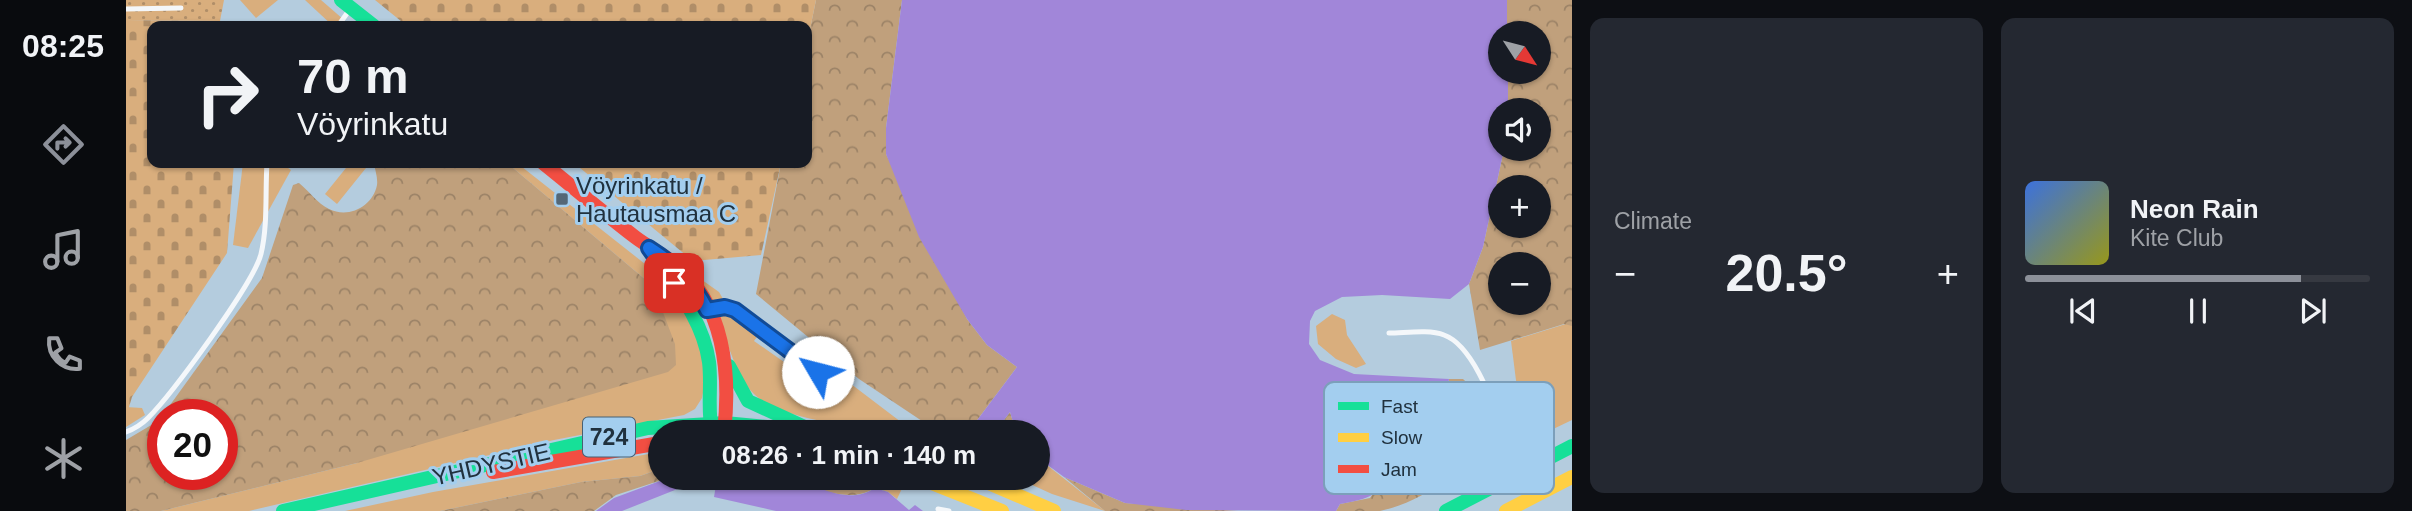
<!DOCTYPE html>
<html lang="en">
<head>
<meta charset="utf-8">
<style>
	:root { --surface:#171b24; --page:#242831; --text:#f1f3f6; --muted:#9ea1a6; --line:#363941; --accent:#8c9099 }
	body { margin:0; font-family:Helvetica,sans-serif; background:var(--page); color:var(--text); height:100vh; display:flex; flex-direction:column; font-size:26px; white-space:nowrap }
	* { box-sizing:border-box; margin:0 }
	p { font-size:23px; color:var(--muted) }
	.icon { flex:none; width:38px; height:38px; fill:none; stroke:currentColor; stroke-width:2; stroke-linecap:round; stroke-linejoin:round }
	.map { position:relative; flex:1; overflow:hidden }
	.sheet { display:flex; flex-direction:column; gap:18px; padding:18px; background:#0d0f14; width:840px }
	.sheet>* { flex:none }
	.top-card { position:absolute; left:21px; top:21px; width:665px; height:147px; border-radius:14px; box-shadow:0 2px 5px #0004; background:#171b24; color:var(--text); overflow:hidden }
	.needle { width:46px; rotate:126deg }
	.tools { position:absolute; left:1362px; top:21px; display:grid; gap:14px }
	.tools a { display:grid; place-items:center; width:63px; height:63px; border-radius:50%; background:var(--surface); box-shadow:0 2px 5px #0004; font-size:35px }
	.speed { position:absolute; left:21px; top:399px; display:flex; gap:14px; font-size:35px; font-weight:700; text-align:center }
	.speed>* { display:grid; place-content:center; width:91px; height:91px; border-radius:50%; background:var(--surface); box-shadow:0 2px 5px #0004; line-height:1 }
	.speed .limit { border:10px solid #d22; background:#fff; color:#111 }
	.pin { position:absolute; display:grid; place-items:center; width:60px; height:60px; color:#fff; margin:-30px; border-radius:14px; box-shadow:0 4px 10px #0006 }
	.me { position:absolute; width:77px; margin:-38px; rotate:307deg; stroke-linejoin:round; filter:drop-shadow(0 0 5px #0008) }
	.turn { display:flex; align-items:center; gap:24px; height:147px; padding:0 35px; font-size:32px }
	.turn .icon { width:91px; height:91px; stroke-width:2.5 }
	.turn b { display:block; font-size:49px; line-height:60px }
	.big { font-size:52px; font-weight:700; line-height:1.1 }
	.sheet .widget { flex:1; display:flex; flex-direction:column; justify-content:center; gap:10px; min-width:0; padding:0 24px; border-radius:14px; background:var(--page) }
	.song { display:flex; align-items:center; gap:21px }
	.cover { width:84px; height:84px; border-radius:10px; background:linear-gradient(135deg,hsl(220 70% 55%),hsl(60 70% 35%)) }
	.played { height:7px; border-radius:4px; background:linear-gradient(90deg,var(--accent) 80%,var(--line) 80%) }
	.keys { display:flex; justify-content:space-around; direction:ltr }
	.heat { display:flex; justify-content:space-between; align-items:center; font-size:38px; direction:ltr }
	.sheet .tiles { flex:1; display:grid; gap:18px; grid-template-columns:repeat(2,1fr) }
	.trip { position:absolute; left:522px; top:420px; width:402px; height:70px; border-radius:35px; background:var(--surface); box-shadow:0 2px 5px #0004; font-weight:700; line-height:70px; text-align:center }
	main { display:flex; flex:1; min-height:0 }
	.tabs { display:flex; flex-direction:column; width:126px; justify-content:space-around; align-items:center; background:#090b0e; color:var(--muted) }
	.tabs .icon { width:49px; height:49px }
	.tabs .selected { color:var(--accent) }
	.tabs b { font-size:32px; color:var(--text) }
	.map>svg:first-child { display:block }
	.green { fill:#d9ae7d }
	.forest { fill:url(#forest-crowns); fill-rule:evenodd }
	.cemetery { fill:url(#cemetery-stones) }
	.park { fill:url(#park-dots) }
	.water { fill:#a186d9 }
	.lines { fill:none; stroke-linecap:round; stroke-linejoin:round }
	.stream { stroke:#a186d9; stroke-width:3.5 }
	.lane { stroke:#f4f7fa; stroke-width:5 }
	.fast { stroke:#16e098; stroke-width:14 }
	.slow { stroke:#ffcf43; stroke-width:14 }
	.jam { stroke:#f24e42; stroke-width:14 }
	.route-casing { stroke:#114b97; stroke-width:18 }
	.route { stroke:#1a73e8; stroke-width:12 }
	.poi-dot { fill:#546776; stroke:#a3ceef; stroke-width:2.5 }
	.labels { text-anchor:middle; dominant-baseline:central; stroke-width:6; stroke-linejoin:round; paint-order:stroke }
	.shield { fill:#a3ceef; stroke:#476073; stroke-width:2 }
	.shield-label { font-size:23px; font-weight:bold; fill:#20313e }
	.poi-label { font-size:24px; fill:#20313e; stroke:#a3ceef; text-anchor:start }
	.street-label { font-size:24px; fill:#20313e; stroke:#a3ceef }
	.key { fill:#a3ceef; stroke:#7c9fba; stroke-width:2 }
	.key-label { font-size:19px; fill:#20313e }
</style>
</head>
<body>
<main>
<nav class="tabs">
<b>08:25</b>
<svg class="icon selected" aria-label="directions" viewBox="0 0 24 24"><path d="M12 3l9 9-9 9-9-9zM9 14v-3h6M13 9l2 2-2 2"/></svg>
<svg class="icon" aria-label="music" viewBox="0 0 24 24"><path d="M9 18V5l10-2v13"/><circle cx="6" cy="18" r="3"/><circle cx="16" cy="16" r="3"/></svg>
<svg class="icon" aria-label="phone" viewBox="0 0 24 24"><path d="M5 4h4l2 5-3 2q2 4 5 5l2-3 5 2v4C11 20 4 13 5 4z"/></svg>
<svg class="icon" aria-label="climate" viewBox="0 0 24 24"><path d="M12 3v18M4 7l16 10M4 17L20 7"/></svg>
</nav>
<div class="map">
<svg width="1446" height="511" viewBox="0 0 1446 511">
	<defs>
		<pattern id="forest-crowns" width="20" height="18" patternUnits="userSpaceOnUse" patternTransform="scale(1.75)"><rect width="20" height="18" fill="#c0a07c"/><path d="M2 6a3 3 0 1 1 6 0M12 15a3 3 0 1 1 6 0" fill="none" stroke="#9c8367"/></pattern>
		<pattern id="cemetery-stones" width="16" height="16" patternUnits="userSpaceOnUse" patternTransform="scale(1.75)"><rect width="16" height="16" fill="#d9ae7d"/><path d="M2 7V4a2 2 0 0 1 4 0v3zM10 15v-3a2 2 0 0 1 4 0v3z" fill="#b08e68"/></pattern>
		<pattern id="park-dots" width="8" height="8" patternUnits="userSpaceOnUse" patternTransform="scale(1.75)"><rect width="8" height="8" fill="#d9ae7d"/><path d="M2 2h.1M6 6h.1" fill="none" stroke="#b08e68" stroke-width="1.8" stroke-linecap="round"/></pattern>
	</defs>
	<rect width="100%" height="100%" fill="#b4ccde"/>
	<g class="green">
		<polygon points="114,0 152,0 130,18"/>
		<polygon points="179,0 195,0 225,26 207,26"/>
		<polygon points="117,163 155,163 165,170 122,248 107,245"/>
		<polygon points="224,163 244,163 211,204 199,194"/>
		<polygon points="381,163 391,163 533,275 565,319 577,357 579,382 576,398 569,409 558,415 428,440 123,511 35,511 231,463 527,286"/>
		<path d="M562 270 593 292 607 316 633 334 628 341 712 400 725 384 775 422 767 431C731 427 654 420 628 394 610 376 605 349 594 327 585 307 573 289 562 270Z"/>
		<polygon points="1206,314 1219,320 1221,335 1240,364 1230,368 1210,359 1192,344 1190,326"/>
		<polygon points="1446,322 1446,420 1398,443 1385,341"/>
		<polygon points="0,407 16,408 19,415 0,427"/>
		<polygon points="805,427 846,427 851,432 812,432"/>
		<polygon points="534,452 534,469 514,476 455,482 314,511 219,511 307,492"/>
		<polygon points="912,458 979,511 926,494 891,478 912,478"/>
		<polygon points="730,478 781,478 771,499 762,492"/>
	</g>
	<g class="forest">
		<polygon points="690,0 776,0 760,128 760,154 841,319 861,345 891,367 846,427 805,427 733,379 630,294 655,163 681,163 681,44"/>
		<path d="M1381 0H1446V326L1438 324 1354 350 1343 284 1357 247 1378 149H1412V110H1382V72H1412V33H1381ZM1374 187H1412V226H1374ZM1374 264H1412V303H1374Z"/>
		<path d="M248 163H381L527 286 549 344 550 365 542 372 231 463 35 511H0V440L27 424 39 412 136 278 167 185 173 183C184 192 191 203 203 209 223 219 247 206 251 185 252 178 249 170 248 163ZM37 415H96V474H37Z"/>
		<path d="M1323 379H1337L1356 397 1364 448C1332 473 1296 502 1254 511 1241 511 1224 511 1210 511L1214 504 1244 498 1269 460 1249 447 1256 388 1321 391Z"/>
		<polygon points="884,412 890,432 869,432"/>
		<polygon points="534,469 534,478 542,478 490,495 468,511 314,511 455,482 514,476"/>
		<polygon points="938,477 999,503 1112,511 979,511"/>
		<path d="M573 478H653C625 484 599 489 573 478Z"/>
		<path d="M660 478H730L762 492 749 488C722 505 687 487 660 478Z"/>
	</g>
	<g class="cemetery">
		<polygon points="249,0 690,0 681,44 681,26 281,26"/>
		<polygon points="0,20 94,21 102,26 26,26 26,163 108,163 101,253 6,397 0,417"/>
		<polygon points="448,163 655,163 635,255 567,261"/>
	</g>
	<polygon class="park" points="0,0 98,0 94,21 0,20"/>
	<g class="water">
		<path d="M776 0H1381V33H1374V72H1382V110H1374V149H1378L1357 247 1343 284 1324 299 1256 295 1216 297 1189 311 1184 321 1183 344 1194 360 1228 374 1323 379 1321 391 1256 389 1249 447 1270 460C1252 494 1253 497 1214 504L1210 511 1060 510 999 503 938 477 912 458V432H890L884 412 869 432H851L846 427 891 367 861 345 841 319 793 237 760 154V128Z"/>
		<polygon points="542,478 571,478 568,489 554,488 496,511 470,511 488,498"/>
		<path d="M653 478C686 478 716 509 749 488L762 492 783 510 789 505 797 511H650L588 497 590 485 626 484Z"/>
	</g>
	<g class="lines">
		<polyline class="stream" points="568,484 592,489"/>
		<g class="lane">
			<polyline points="0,9 55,8"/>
			<polyline points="212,26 224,9"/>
			<polyline points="569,316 599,307 609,310 711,387"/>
			<path d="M1263 333C1279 333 1303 329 1318 335 1352 347 1373 423 1387 455"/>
			<path d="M0 432C8 429 17 423 22 418 46 394 128 283 135 254 142 225 139 193 141 163"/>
			<polyline points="812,509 823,511"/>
		</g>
		<g class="fast">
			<polyline points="215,0 248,26"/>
			<path d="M526 253C549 287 577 320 583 362 586 385 581 409 586 432"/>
			<polyline points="603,366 622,401 681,428"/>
			<polyline points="157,511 522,428 599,423 695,432"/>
			<polyline points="1320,511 1446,446"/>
		</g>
		<g class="slow">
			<polyline points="793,478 876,511"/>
			<polyline points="851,478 928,511"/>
			<polyline points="1380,511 1446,477"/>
		</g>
		<g class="jam">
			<path d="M417 163C448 188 478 213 509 237 522 247 537 254 549 264 598 304 605 373 598 432"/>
			<polyline points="367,472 534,443"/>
		</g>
	</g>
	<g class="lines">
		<g class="route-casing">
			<path id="route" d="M548 283 523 248C550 265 567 282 581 310L599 307 609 310 692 372"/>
		</g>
		<use href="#route" class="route"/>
	</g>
	<rect class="poi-dot" x="429" y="192" width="14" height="14" rx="3.5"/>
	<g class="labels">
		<rect class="shield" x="457" y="417.5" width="52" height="39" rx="5"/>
		<g class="shield-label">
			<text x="483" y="437">724</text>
		</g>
		<g class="poi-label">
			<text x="450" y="185">Vöyrinkatu /<tspan x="450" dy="28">Hautausmaa C</tspan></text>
		</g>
		<g class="street-label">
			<text transform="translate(365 464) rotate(-13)">YHDYSTIE</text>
		</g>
	</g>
	<rect x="1198" y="382" width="230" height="112" rx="10" class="key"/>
	<rect x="1212" y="402" width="31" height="8" fill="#16e098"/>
	<rect x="1212" y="433" width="31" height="9" fill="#ffcf43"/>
	<rect x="1212" y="465" width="31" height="8" fill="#f24e42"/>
	<g class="key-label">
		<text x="1255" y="413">Fast</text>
		<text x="1255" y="444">Slow</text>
		<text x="1255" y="476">Jam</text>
	</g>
</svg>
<div class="tools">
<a><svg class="needle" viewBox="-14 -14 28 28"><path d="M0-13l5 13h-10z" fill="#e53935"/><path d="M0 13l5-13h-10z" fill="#9ea1a6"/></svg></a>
<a><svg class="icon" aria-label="sound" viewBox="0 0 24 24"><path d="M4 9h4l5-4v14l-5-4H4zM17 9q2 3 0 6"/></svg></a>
<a>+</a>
<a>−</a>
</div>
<div class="speed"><div class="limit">20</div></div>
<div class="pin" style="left:548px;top:283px;background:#d93025"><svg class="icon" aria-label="arrive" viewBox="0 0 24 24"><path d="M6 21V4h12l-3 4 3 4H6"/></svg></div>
<svg class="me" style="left:692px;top:372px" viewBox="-20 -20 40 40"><circle r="19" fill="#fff"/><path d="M0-13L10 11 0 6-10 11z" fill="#1a73e8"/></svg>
<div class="trip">08:26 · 1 min · 140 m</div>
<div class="top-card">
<div class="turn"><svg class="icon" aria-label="right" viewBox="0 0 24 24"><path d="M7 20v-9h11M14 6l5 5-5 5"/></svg><div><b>70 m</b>Vöyrinkatu</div></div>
</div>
</div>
<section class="sheet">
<div class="tiles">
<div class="widget"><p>Climate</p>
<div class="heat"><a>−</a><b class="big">20.5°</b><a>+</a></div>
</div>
<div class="widget">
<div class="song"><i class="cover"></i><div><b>Neon Rain</b><p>Kite Club</p></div></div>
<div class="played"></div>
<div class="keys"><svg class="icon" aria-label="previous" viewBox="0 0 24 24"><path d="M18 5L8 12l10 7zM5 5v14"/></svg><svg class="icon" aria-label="pause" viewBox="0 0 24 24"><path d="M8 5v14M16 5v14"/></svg><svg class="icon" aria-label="next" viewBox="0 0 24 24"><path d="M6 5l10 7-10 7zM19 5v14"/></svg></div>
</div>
</div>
</section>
</main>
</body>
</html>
